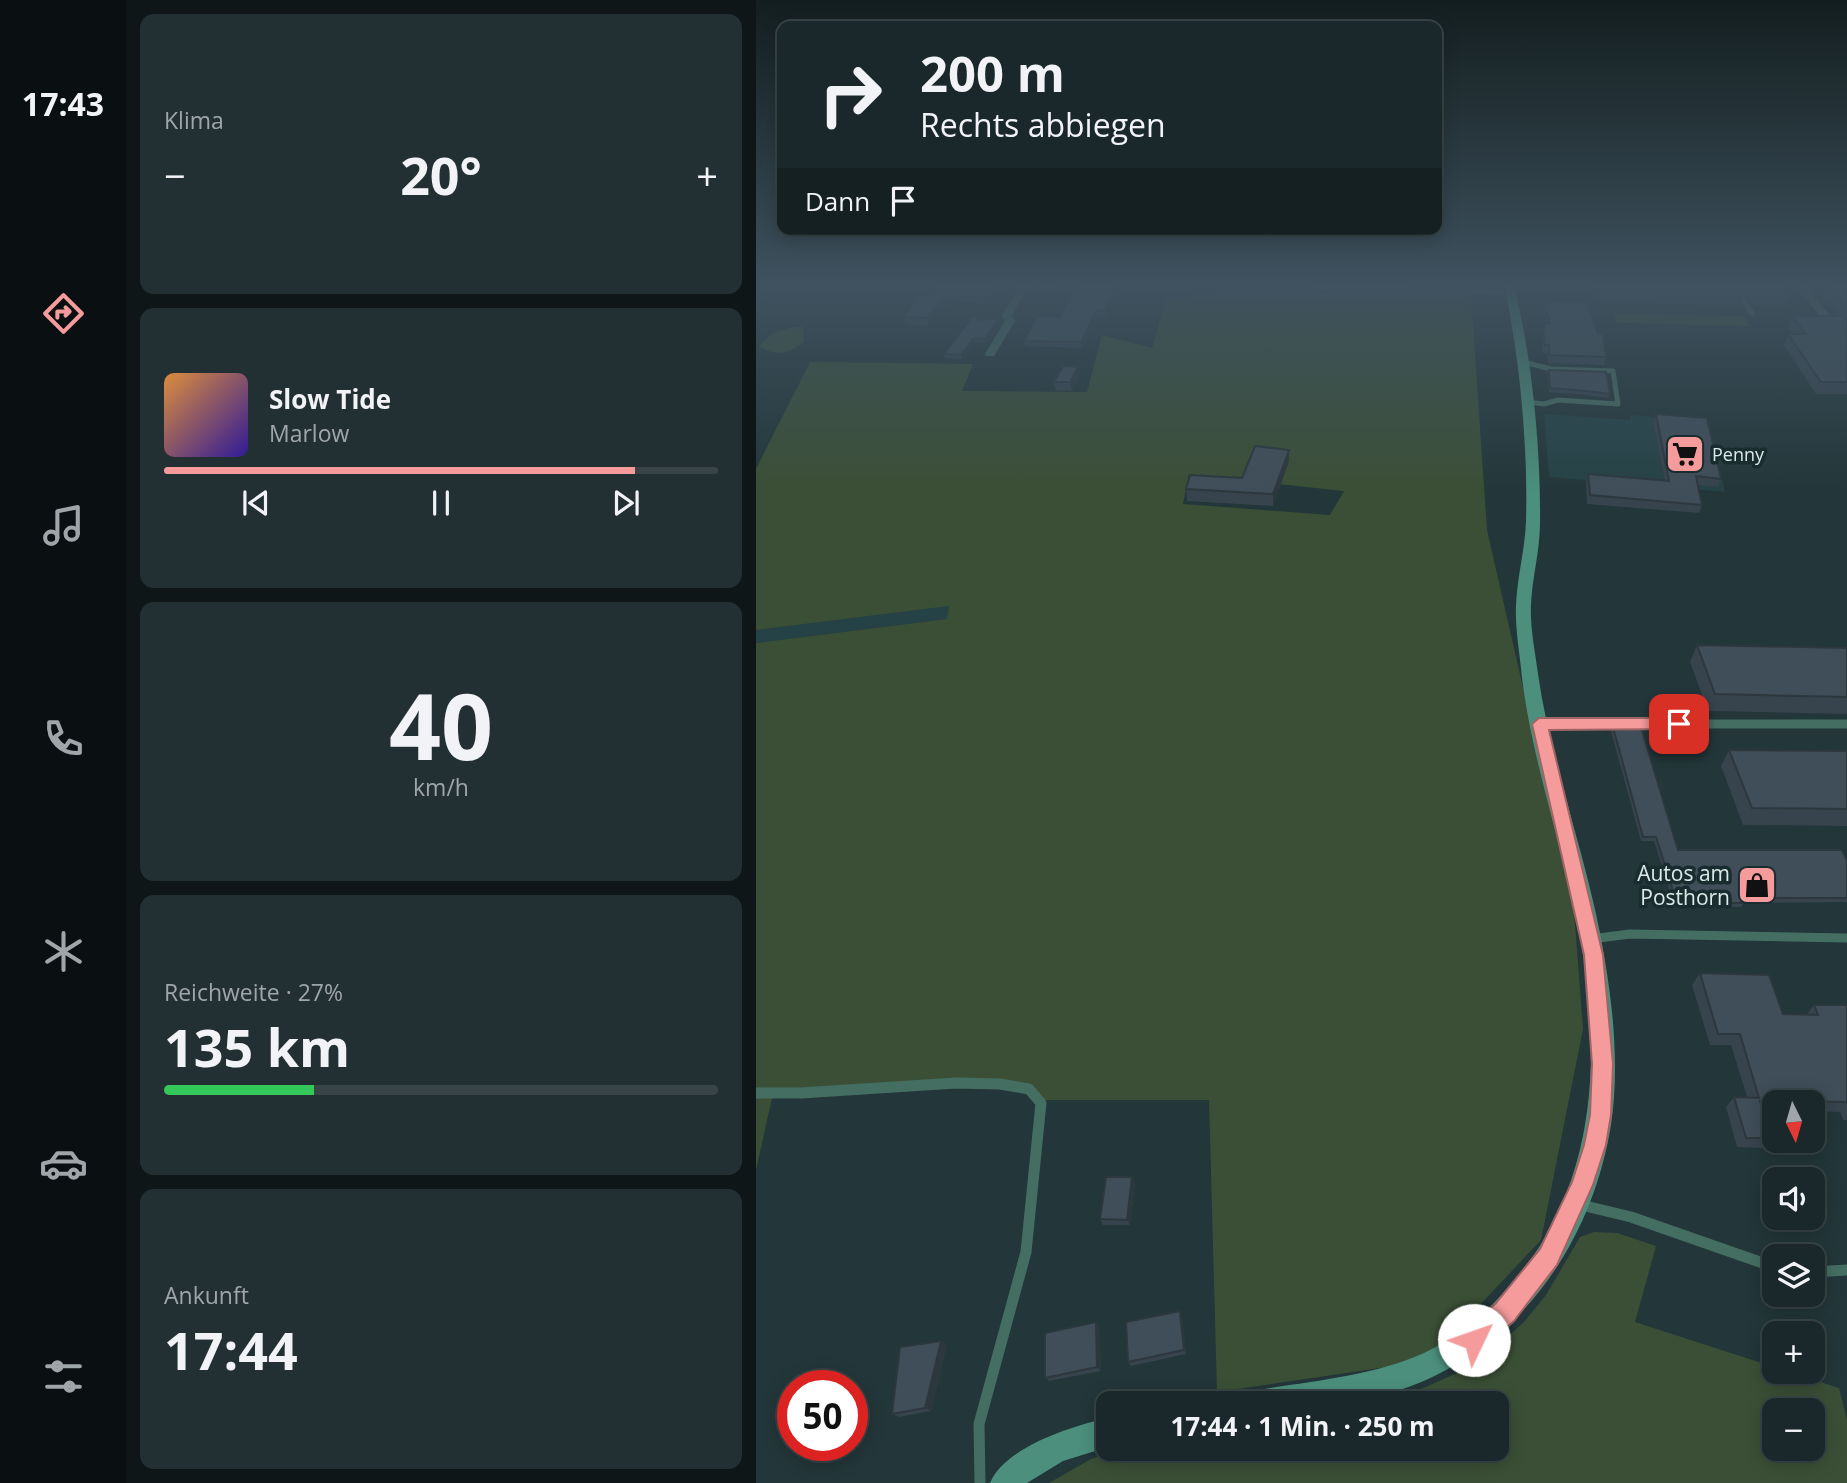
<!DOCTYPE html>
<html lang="de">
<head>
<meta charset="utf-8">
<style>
	:root { --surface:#1a282b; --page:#233033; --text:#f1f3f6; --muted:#9fa6a9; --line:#384447; --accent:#f59b9c }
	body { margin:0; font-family:"Open Sans",sans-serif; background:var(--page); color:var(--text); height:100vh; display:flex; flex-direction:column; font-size:26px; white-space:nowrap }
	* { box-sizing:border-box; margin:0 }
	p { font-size:23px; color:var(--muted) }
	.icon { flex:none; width:38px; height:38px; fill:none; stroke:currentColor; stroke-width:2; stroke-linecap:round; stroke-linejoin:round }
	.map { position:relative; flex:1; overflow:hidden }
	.sheet { display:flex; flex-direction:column; gap:14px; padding:14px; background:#0e1618; width:630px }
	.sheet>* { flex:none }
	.hud { position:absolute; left:21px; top:21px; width:665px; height:214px; border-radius:14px; box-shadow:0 4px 18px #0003,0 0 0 2px var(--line); background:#1a282b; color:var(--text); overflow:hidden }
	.needle { width:46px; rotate:175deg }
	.tools { position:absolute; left:1006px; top:1090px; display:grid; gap:14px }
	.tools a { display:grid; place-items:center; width:63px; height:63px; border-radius:14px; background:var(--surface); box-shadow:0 4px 18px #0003,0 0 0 2px var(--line); font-size:35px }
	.speed { position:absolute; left:21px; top:1370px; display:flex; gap:14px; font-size:35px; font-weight:700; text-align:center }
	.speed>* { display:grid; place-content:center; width:91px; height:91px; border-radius:50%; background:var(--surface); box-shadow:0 4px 18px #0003,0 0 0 2px var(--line); line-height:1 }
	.speed .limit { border:10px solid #d22; background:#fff; color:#111 }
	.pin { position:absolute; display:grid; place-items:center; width:60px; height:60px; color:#fff; margin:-30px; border-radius:14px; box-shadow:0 4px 10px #0006 }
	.me { position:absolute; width:77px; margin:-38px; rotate:48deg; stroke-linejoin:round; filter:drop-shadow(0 0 5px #0008) }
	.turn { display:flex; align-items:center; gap:24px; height:147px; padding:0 28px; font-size:32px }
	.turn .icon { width:91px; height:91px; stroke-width:2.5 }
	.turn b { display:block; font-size:49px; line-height:60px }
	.then { display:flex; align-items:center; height:66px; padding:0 28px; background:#0003; gap:14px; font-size:26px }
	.big { font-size:52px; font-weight:700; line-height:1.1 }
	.sheet .widget { flex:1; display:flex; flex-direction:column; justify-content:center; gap:10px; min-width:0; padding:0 24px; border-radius:14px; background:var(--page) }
	.sheet .dial { align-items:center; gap:0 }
	.dial b { font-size:91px; line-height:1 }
	.song { display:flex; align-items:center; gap:21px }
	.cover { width:84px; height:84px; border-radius:10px; background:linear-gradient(135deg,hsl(30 70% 55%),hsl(250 70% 35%)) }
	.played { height:7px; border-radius:4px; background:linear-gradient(90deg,var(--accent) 85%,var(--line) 85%) }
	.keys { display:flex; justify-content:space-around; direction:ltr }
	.heat { display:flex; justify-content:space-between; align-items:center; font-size:38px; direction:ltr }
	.charge { height:10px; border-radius:5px; background:linear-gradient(90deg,#34c759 27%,var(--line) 0) }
	.trip { position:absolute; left:340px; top:1391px; width:413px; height:70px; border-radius:14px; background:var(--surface); box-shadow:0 4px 18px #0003,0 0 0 2px var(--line); font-weight:700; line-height:70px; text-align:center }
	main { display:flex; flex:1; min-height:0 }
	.dock { display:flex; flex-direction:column; width:126px; justify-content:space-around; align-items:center; background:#0a1011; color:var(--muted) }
	.dock .icon { width:49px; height:49px }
	.dock .selected { color:var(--accent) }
	.dock b { font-size:32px; color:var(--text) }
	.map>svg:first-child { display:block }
	.built { fill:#254246 }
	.green { fill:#3b4f36; fill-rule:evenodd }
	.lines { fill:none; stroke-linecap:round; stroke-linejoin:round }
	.service-far2 { stroke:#456e62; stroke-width:5 }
	.service-far1 { stroke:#456e62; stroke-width:9 }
	.service { stroke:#456e62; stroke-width:11 }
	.minor { fill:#456e62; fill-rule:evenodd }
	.tertiary { fill:#456e62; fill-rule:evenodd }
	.secondary { fill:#4b8f7c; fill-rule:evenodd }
	.wall { fill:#37434d }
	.shaded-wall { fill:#2d373e }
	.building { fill:#404e59; stroke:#2d373e; stroke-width:2 }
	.route { fill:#f59b9c; stroke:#9f6565; stroke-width:2 }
	.labels { text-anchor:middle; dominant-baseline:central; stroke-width:7; stroke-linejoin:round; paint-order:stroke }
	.far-poi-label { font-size:18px; fill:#dde9ea; stroke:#192c2f; text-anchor:start }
	.poi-label { font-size:21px; fill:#dde9ea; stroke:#192c2f; text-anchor:end }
</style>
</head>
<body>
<main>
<nav class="dock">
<b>17:43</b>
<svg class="icon selected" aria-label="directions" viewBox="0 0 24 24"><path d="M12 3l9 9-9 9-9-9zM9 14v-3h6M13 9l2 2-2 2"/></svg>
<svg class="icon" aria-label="music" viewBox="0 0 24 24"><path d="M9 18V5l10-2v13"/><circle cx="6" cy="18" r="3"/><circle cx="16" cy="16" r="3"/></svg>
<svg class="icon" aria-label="phone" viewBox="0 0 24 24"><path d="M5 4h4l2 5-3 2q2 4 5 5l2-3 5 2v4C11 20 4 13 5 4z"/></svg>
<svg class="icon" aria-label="climate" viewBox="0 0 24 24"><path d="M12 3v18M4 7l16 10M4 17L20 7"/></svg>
<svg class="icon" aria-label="car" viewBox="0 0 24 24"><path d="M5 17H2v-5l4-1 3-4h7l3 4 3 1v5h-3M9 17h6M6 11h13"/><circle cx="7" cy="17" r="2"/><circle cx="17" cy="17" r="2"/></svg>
<svg class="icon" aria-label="filters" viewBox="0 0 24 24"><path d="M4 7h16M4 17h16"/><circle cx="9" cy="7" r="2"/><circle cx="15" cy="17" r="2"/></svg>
</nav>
<section class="sheet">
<div class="widget"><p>Klima</p>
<div class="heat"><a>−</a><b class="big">20°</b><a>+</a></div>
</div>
<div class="widget">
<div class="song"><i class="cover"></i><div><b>Slow Tide</b><p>Marlow</p></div></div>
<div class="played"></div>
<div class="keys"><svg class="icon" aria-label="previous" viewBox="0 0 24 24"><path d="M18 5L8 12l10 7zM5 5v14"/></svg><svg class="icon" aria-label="pause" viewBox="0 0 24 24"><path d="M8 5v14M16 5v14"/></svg><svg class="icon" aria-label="next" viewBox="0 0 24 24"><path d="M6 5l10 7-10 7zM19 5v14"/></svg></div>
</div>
<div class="widget dial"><b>40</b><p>km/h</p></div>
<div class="widget"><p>Reichweite · 27%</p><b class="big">135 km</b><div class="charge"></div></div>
<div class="widget"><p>Ankunft</p><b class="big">17:44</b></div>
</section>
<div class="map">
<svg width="1091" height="1483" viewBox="0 0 1091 1483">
	<rect width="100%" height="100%" fill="#233639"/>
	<g class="built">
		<polygon points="788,414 874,420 874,415 953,421 969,492 793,477"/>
		<polygon points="341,587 408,592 0,643 0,630"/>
	</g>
	<g class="green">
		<path d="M468 293 715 295 731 530 818 911 827 1029 785 1240 671 1361 461 1392 453 1100H288L275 1086 18 1089 0 1170V643L191 619 193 606 0 630V469L54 362 217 364 206 391 331 392 346 335 396 348 410 299ZM433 474 587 491H588L574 515 427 504Z"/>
		<polygon points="857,313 988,316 994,326 861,323"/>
		<path d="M38 327H47L48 342C32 354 21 357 3 346L17 333Z"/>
		<path d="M838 1232 861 1233 900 1246 879 1322 1018 1367V1372H1034L1083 1388 1091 1420V1483H293L335 1459 365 1449H740V1404L609 1403 665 1389 701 1373 731 1355 768 1322 790 1295 824 1237ZM1057 1410V1449H1018V1410Z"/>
	</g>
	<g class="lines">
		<g class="service-far2">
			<polyline points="557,285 574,289 755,292"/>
			<polyline points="977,285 996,313"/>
			<polyline points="767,362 795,369 857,371 862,404 802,400 788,404 770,402"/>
		</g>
		<g class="service-far1">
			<polyline points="783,724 1091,724"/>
			<polyline points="835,939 874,934 1091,938"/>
		</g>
		<g class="service">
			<polyline points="0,1093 45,1093 200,1083 244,1084 273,1089 285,1103 270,1252 223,1424 224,1483"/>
			<polyline points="821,1204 875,1217 1018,1267"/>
			<polyline points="1057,1272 1091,1270"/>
		</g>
		<polygon class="minor" points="265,285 273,285 256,315 259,321 238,356 230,356 229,354 249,321 246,315"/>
		<polygon class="tertiary" points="1039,285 1049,285 1073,314 1091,323 1091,330 1065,318"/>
		<g class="secondary">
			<path d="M748 285H758C776 358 785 448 784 523 784 551 776 578 775 605 774 628 779 651 782 674 796 771 834 864 849 961 858 1014 863 1072 855 1125 832 1266 735 1382 590 1403 557 1408 520 1404 487 1404L491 1394 501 1390C556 1381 617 1376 668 1353 706 1335 738 1306 764 1274 840 1179 845 1057 825 942 810 853 777 768 766 678 764 654 759 630 760 606 761 577 769 550 770 521 772 447 764 357 748 285Z"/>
			<path d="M352 1418V1447L307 1461 271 1483H234C249 1447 316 1426 352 1418Z"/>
		</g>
	</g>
	<g class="wall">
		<polygon points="245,285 235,303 190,301 190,304 173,326 150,325 147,317 177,296 176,295"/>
		<polygon points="305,285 302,291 282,290 282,286"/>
		<polygon points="360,285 360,289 350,317 341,317 326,348 269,346 268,341 304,317"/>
		<polygon points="837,285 1028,285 1033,292 1028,306 997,305 988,294 984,305 844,303"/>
		<polygon points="1069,285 1091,285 1091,394 1060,394 1028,345 1032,334 1037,334 1032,327 1036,316 1083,316 1065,295"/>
		<polygon points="788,301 850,357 848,365 792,363 791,353 787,353 786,337 787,329 790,324 787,309"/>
		<polygon points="243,318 244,322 230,343 219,342 206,359 189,358 188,354 224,320"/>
		<polygon points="322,367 324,375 316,391 300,390 298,382"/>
		<polygon points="793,370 854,394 852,398 830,395 793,392 792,374"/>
		<polygon points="900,414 965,479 962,487 942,485 946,505 943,513 831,504 830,482 832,474 909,480 897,422"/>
		<polygon points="533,461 517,506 431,501 430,489 486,478"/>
		<polygon points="941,645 1091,648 1091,714 952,711 934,662"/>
		<polygon points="857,727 922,850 1091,861 1091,902 988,903 985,907 935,907 916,898 898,841 885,841 855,731"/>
		<polygon points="973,750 1091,751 1091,826 987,825 965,766"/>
		<polygon points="944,973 1027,1014 1050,1015 1058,1005 1091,1005 1091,1120 1087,1120 1084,1112 1057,1111 1057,1102 1018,1102 1018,1111 1008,1111 1016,1138 1006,1148 981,1147 970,1107 978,1097 991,1097 975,1045 954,1045 936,985"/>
		<polygon points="376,1177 379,1183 374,1225 347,1225 344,1219"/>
		<polygon points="426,1316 430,1354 375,1366 372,1362"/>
		<polygon points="340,1322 343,1327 345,1371 293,1381 289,1378"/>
		<polygon points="185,1341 191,1345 175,1411 143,1417 136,1414"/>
	</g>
	<g class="shaded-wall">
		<polygon points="241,285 245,285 235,303 234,297"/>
		<polygon points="360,285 360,289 350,317 349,311"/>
		<polygon points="188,296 190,304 173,326 171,318"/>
		<polygon points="340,311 341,317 326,348 325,342"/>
		<polygon points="243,318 244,322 230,343 229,339"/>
		<polygon points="218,338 219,342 206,359 205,355"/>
		<polygon points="322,367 324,375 316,391 314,382"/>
		<polygon points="533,450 533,461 517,506 517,494"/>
		<polygon points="376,1177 379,1183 374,1225 371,1220"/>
		<polygon points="424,1311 426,1316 430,1354 428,1350"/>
		<polygon points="340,1322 343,1327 345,1371 341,1367"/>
		<polygon points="185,1341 191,1345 175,1411 169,1408"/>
	</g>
	<g class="building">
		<polygon points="183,285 241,285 234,297 176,295"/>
		<polygon points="282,285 302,285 301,287 282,286"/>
		<polygon points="320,285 359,285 349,311 340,311 325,342 268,341 281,316 304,317"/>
		<polygon points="846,285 985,285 989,291 847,289"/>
		<polygon points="997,285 1028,285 1033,292 1002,291"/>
		<polygon points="1070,285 1091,285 1091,306 1087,304"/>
		<polygon points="163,296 188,296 171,318 147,317"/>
		<polygon points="788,301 831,302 842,334 847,334 850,357 793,355 793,345 788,345 787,329 791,323 794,323"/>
		<polygon points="218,315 224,320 243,318 229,339 218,338 205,355 188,354"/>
		<polygon points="1036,316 1084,316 1091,319 1091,382 1065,382 1032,334 1050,334"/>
		<polygon points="307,366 322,367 314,382 298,382"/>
		<polygon points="793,370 850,372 854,394 831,391 794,388"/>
		<polygon points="900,414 951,418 965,479 940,476 946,505 834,495 832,474 913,481"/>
		<polygon points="499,446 533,450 517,494 430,489 434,475 486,478"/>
		<polygon points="941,645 1091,648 1091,697 959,694"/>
		<polygon points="857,727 885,727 922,850 1086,850 1091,861 1091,898 986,898 988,903 937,903 918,894 900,837 887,837"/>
		<polygon points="973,750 1091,751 1091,809 996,808"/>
		<polygon points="944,973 1013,975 1027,1014 1062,1015 1058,1005 1091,1005 1091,1102 1004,1101 1016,1138 990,1138 978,1097 1003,1098 984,1034 962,1034"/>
		<polygon points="350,1177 376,1177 371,1220 344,1219"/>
		<polygon points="424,1311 428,1350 372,1362 370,1322"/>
		<polygon points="340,1322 341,1367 289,1378 289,1333"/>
		<polygon points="185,1341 169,1408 136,1414 144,1347"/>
	</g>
	<linearGradient id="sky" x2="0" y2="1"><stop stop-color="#131e1f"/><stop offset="0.58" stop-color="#3f525f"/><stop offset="1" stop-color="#3f525f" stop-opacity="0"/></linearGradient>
	<rect width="1091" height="492" fill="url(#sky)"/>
	<polygon class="route" points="783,718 923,718 931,724 923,729 793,730 847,955 857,1064 855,1115 850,1145 837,1185 801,1265 758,1321 727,1349 718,1352 709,1349 705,1340 709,1331 740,1303 784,1249 816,1182 828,1145 834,1115 836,1064 828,955 776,724"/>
	<defs>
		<g id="supermarket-square" transform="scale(2.0125)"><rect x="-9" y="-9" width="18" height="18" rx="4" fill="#f59b9c" stroke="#192c2f"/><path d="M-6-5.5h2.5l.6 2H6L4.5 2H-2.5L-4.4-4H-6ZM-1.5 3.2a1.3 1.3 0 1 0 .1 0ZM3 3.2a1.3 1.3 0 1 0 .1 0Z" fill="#111"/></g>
		<g id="shop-square" transform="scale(2.0125)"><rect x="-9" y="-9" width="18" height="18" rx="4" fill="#f59b9c" stroke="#192c2f"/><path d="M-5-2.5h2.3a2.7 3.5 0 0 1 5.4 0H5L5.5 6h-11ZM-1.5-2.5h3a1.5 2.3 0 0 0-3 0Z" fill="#111"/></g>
	</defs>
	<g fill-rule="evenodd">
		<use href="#supermarket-square" x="929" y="454"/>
		<use href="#shop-square" x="1001" y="885"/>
	</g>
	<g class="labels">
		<g class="far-poi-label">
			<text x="956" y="454">Penny</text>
		</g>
		<g class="poi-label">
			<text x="974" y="873">Autos am<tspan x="974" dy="24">Posthorn</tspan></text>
		</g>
	</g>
</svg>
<div class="tools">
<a><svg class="needle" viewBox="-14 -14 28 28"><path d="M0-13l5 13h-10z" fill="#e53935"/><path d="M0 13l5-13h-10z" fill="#9fa6a9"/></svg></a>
<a><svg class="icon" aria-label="sound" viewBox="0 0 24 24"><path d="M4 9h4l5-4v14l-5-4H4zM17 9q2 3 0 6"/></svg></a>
<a><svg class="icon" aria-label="layers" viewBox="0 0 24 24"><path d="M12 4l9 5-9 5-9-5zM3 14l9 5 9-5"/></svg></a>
<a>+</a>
<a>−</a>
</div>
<div class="speed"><div class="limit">50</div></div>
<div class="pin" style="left:923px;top:724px;background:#d93025"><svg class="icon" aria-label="arrive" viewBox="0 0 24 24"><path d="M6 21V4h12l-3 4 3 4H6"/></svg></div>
<svg class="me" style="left:718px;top:1340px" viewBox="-20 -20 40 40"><circle r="19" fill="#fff"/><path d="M0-13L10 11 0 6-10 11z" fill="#f59b9c"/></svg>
<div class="trip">17:44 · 1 Min. · 250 m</div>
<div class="hud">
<div class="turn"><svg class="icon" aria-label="right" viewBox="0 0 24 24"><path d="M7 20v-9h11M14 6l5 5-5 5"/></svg><div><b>200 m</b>Rechts abbiegen</div></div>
<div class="then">Dann<svg class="icon" aria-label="arrive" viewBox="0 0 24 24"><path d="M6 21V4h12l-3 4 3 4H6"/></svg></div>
</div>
</div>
</main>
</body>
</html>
